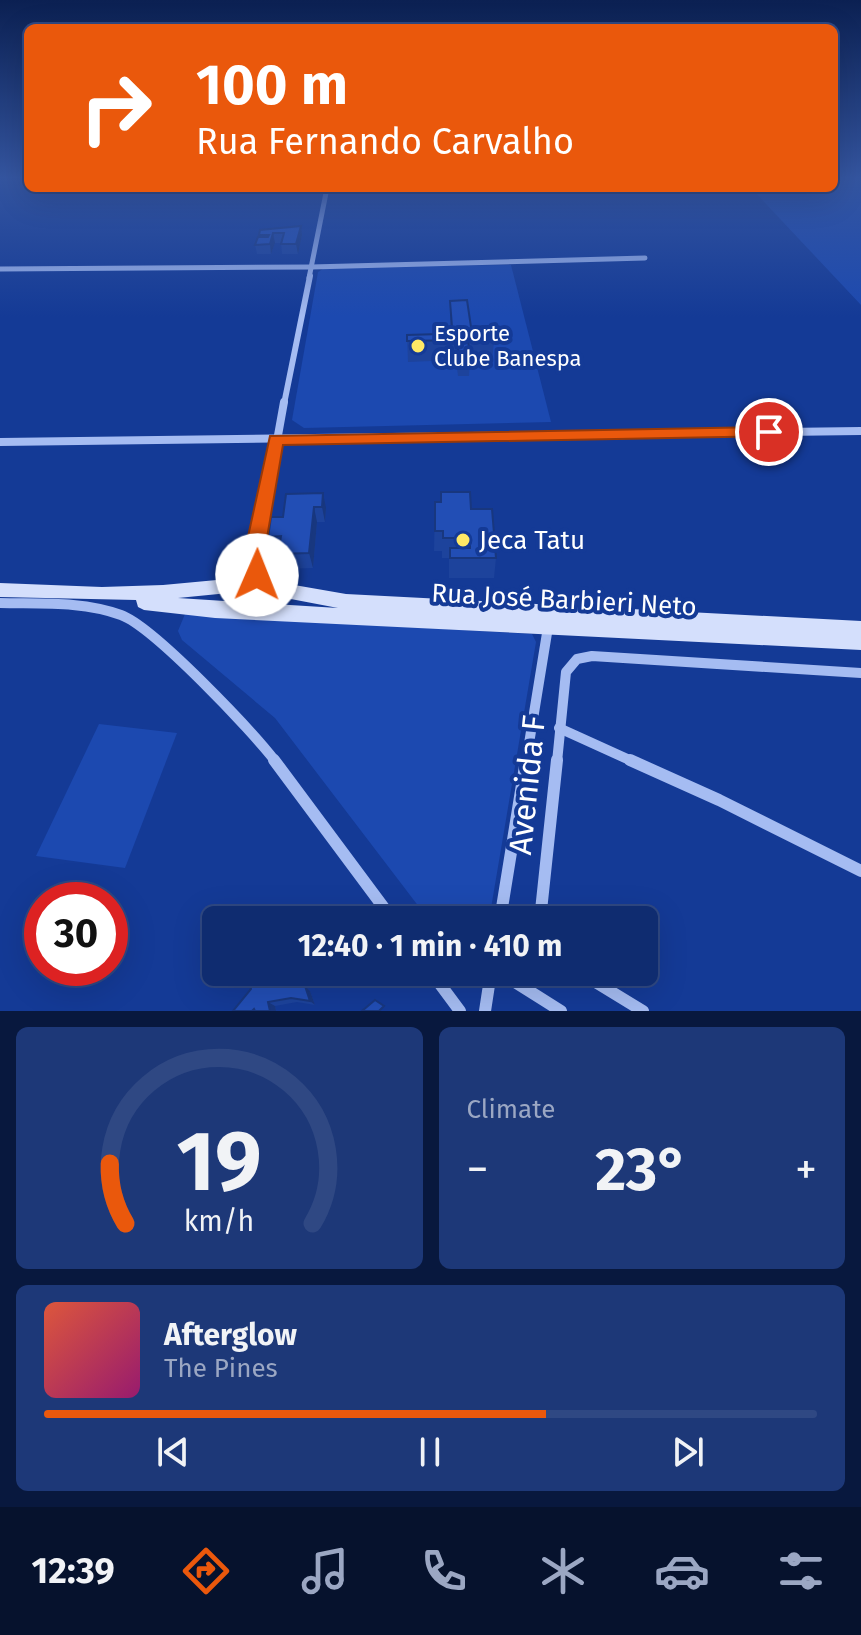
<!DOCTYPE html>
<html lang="en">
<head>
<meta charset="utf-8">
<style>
	:root { --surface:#0f2c70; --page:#1d3878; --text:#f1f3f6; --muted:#9ba7c3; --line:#2f4883; --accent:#ea580c }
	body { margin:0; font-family:"Fira Sans",sans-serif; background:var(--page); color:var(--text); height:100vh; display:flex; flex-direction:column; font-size:30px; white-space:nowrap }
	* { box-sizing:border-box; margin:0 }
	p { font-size:26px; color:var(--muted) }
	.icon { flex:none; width:44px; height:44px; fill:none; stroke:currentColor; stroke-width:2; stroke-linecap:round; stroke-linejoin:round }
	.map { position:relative; height:1011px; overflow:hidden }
	.panel { display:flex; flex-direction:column; gap:16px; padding:16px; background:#08183e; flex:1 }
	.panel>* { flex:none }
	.hud { position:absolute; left:24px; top:24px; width:814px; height:168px; border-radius:12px; box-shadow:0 8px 32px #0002,0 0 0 2px var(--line); background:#ea580c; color:#fff; overflow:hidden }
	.speed { position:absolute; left:24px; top:882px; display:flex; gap:16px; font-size:40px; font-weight:700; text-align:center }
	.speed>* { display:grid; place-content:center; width:104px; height:104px; border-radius:50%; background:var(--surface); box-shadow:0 8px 32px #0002,0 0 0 2px var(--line); line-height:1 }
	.speed .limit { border:12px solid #d22; background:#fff; color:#111 }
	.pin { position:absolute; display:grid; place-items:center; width:68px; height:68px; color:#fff; margin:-34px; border:4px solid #fff; border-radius:50%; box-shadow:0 2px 8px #0007 }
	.me { position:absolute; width:88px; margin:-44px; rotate:1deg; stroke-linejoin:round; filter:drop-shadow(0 0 6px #0008) }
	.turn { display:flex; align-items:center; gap:28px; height:168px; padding:0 40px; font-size:36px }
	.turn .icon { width:104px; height:104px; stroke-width:2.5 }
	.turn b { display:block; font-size:56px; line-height:68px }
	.big { font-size:60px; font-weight:700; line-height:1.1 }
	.panel .tile { flex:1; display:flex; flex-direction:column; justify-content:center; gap:12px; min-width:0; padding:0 28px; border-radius:12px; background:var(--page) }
	.panel .dial { align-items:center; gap:0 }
	.dial svg { height:208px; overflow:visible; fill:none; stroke:var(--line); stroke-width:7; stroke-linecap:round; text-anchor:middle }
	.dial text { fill:var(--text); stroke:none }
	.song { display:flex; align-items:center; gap:24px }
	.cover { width:96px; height:96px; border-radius:12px; background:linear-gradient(135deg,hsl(10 70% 55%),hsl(320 70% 35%)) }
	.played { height:8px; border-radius:4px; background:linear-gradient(90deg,var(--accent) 65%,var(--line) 65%) }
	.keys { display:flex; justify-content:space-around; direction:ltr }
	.heat { display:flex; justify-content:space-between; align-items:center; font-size:44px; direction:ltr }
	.panel .tiles { flex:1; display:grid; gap:16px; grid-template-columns:1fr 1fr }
	.tile:last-child { grid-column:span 2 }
	.trip { position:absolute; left:202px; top:906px; width:456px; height:80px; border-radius:12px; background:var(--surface); box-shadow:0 8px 32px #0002,0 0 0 2px var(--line); font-weight:700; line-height:80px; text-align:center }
	.dock { display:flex; height:128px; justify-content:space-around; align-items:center; background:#06122d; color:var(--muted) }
	.dock .icon { width:56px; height:56px }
	.dock .on { color:var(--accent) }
	.dock b { font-size:36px; color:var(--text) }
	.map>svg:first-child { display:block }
	.green { fill:#1c49b0 }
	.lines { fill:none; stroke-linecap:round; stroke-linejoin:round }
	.minor-far4 { stroke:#a5bcf2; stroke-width:5 }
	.minor-far3 { stroke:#a5bcf2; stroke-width:6 }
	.minor-far2 { stroke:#a5bcf2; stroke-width:8 }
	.minor-far1 { stroke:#a5bcf2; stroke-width:10 }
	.minor { stroke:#a5bcf2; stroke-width:12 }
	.secondary { fill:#d4dffc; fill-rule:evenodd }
	.wall { fill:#1d439c }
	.shaded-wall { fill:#18377f }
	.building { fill:#224eb5; stroke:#18377f; stroke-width:2 }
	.route { fill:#ea580c; stroke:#983908; stroke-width:2 }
	.poi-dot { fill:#ffe966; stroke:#143a96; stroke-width:3 }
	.labels { text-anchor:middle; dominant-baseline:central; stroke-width:8; stroke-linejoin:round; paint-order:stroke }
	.far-poi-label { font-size:22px; fill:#fff; stroke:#143a96; text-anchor:start }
	.poi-label { font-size:26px; fill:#fff; stroke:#143a96; text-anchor:start }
	.street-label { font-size:26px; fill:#fff; stroke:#143a96 }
	.near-street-label { font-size:32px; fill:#fff; stroke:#143a96 }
</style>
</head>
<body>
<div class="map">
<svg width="861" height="1011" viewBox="0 0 861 1011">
	<rect width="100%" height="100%" fill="#143a96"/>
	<g class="green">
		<polygon points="834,176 861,176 861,305 751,188 834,188"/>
		<polygon points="511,265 551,422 304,428 292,420 318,272 326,267"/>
		<polygon points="185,614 532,634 536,642 489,920 429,920 275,718 182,640 178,631"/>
		<polygon points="99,724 177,733 125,868 36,856"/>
	</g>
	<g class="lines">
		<g class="minor-far4">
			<polyline points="0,269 311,267 645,258"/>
			<polyline points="309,278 327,188"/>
		</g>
		<polyline class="minor-far3" points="284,404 310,276"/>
		<g class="minor-far2">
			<polyline points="0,442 861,431"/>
			<polyline points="248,563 254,555"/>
			<polyline points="255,563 284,402"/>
		</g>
		<g class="minor-far1">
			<polyline points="255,561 258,584"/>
			<polyline points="232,584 250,561"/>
			<path d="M0 603C40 604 83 601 121 615 154 627 252 731 276 762"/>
			<polyline points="559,728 634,762"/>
			<polyline points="526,762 548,627"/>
			<polyline points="557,762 566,672 577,659 592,656 861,673"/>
		</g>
		<g class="minor">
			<polyline points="274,760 393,920"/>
			<polyline points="630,760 719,800 861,871"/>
			<polyline points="500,920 526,760"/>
			<polyline points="540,920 557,760"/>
			<polyline points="431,972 460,1011"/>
			<polyline points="499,972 561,1011"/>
			<polyline points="579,972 643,1011"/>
			<polyline points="485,1011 491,972"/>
		</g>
		<path class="secondary" d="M249 577 346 594 861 621V650L215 618 144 610 138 607 136 600 0 597V583L102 587 163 585ZM249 591 338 608 178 598Z"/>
	</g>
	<g class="wall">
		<polygon points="260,230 302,235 298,254 282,254 281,243 275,243 271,254 257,254 255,245 259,237"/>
		<polygon points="450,301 471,327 494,341 492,361 470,361 469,376 458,376 456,360 408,362 407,335 439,334 450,327"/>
		<polygon points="286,494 326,508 325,522 317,522 313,568 283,569 279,552 272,552 268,537 283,517"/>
		<polygon points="435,502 441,502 471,509 496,558 494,578 449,578 449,558 442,558 442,551 434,551"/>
		<polygon points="269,982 305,986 310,991 315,1005 297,1002 275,1006 276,1011 251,989"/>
	</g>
	<g class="shaded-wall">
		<polygon points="301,226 302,235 298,254 296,244"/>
		<polygon points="273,233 275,243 271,254 270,244"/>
		<polygon points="323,493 326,508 325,522 322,507"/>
		<polygon points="314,507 317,522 313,568 309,553"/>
		<polygon points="261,972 267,972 270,986 263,982"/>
		<polygon points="305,986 310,991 315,1005 310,1001"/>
		<polygon points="268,1002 275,1006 276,1011 270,1011"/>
	</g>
	<g class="building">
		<polygon points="301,226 296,244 281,244 284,233 273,233 270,244 255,245 258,237 268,237 269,235 259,235 260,230"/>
		<polygon points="467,300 471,327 492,326 494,341 468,341 470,356 459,356 457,340 407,341 407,335 440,334 440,327 452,327 450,301"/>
		<polygon points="441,492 470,492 471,509 492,509 496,558 450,558 450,548 470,548 470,538 443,538 443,531 435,531 435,502 441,502"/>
		<polygon points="323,493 322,507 314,507 309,553 278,554 281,536 268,537 271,517 283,517 286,494"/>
		<polygon points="248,972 261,972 263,982 305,986 310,1001 291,998 268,1002 270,1011 255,1011 254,1009 252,1011 233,1011 251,989"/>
		<polygon points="375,1000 384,1006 379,1011 362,1011"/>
	</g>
	<linearGradient id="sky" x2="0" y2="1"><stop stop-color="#0b2052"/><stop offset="0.56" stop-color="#3455a0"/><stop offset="1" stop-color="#3455a0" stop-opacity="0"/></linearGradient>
	<rect width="861" height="317" fill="url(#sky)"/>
	<polygon class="route" points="769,427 777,432 774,436 283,445 264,555 267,575 264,581 250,581 244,555 270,436"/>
	<g class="poi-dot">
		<circle cx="418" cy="346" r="8"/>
		<circle cx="463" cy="540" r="8"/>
	</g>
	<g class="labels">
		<g class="far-poi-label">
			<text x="434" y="333">Esporte<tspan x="434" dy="25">Clube Banespa</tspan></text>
		</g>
		<g class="poi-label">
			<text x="479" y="540">Jeca Tatu</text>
		</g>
		<g class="street-label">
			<text transform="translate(564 600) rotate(3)">Rua José Barbieri Neto</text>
		</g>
		<g class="near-street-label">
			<text transform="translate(527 785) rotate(-84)">Avenida F</text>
		</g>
	</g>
</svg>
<div class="speed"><div class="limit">30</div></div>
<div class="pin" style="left:769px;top:432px;background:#d93025"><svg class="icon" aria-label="arrive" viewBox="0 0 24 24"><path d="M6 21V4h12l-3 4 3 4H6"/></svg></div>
<svg class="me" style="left:257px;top:575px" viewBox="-20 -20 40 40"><circle r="19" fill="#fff"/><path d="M0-13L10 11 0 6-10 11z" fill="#ea580c"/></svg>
<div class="trip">12:40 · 1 min · 410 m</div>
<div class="hud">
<div class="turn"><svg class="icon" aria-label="right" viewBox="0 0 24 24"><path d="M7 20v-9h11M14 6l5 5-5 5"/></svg><div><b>100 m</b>Rua Fernando Carvalho</div></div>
</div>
</div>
<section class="panel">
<div class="tiles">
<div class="tile dial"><svg viewBox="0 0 100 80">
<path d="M14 69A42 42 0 1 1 86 69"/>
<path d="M14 69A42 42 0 0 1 8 46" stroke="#ea580c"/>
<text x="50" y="56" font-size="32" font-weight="700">19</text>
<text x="50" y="72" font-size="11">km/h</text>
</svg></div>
<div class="tile"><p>Climate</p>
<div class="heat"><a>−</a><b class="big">23°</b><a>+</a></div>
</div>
<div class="tile">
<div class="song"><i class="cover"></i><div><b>Afterglow</b><p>The Pines</p></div></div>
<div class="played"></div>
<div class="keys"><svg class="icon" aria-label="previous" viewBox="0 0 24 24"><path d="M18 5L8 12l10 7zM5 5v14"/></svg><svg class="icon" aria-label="pause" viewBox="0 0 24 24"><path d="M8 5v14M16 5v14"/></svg><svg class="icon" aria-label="next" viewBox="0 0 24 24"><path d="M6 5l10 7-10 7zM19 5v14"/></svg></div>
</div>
</div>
</section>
<nav class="dock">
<b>12:39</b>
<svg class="icon on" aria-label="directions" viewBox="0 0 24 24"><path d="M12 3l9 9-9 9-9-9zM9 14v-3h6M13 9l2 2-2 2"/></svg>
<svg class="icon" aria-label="music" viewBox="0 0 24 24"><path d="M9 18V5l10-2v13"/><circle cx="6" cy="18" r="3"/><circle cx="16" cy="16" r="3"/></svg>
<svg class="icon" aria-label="phone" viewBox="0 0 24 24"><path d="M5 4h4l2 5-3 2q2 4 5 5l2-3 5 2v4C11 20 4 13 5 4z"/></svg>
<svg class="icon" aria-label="climate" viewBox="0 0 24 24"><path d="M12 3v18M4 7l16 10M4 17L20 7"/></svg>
<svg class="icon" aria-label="car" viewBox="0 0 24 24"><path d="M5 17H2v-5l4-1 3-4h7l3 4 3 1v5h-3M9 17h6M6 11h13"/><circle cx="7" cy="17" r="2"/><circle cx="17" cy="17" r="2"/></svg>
<svg class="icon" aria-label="filters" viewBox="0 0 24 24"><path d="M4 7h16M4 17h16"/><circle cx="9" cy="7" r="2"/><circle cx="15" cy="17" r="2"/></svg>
</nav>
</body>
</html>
